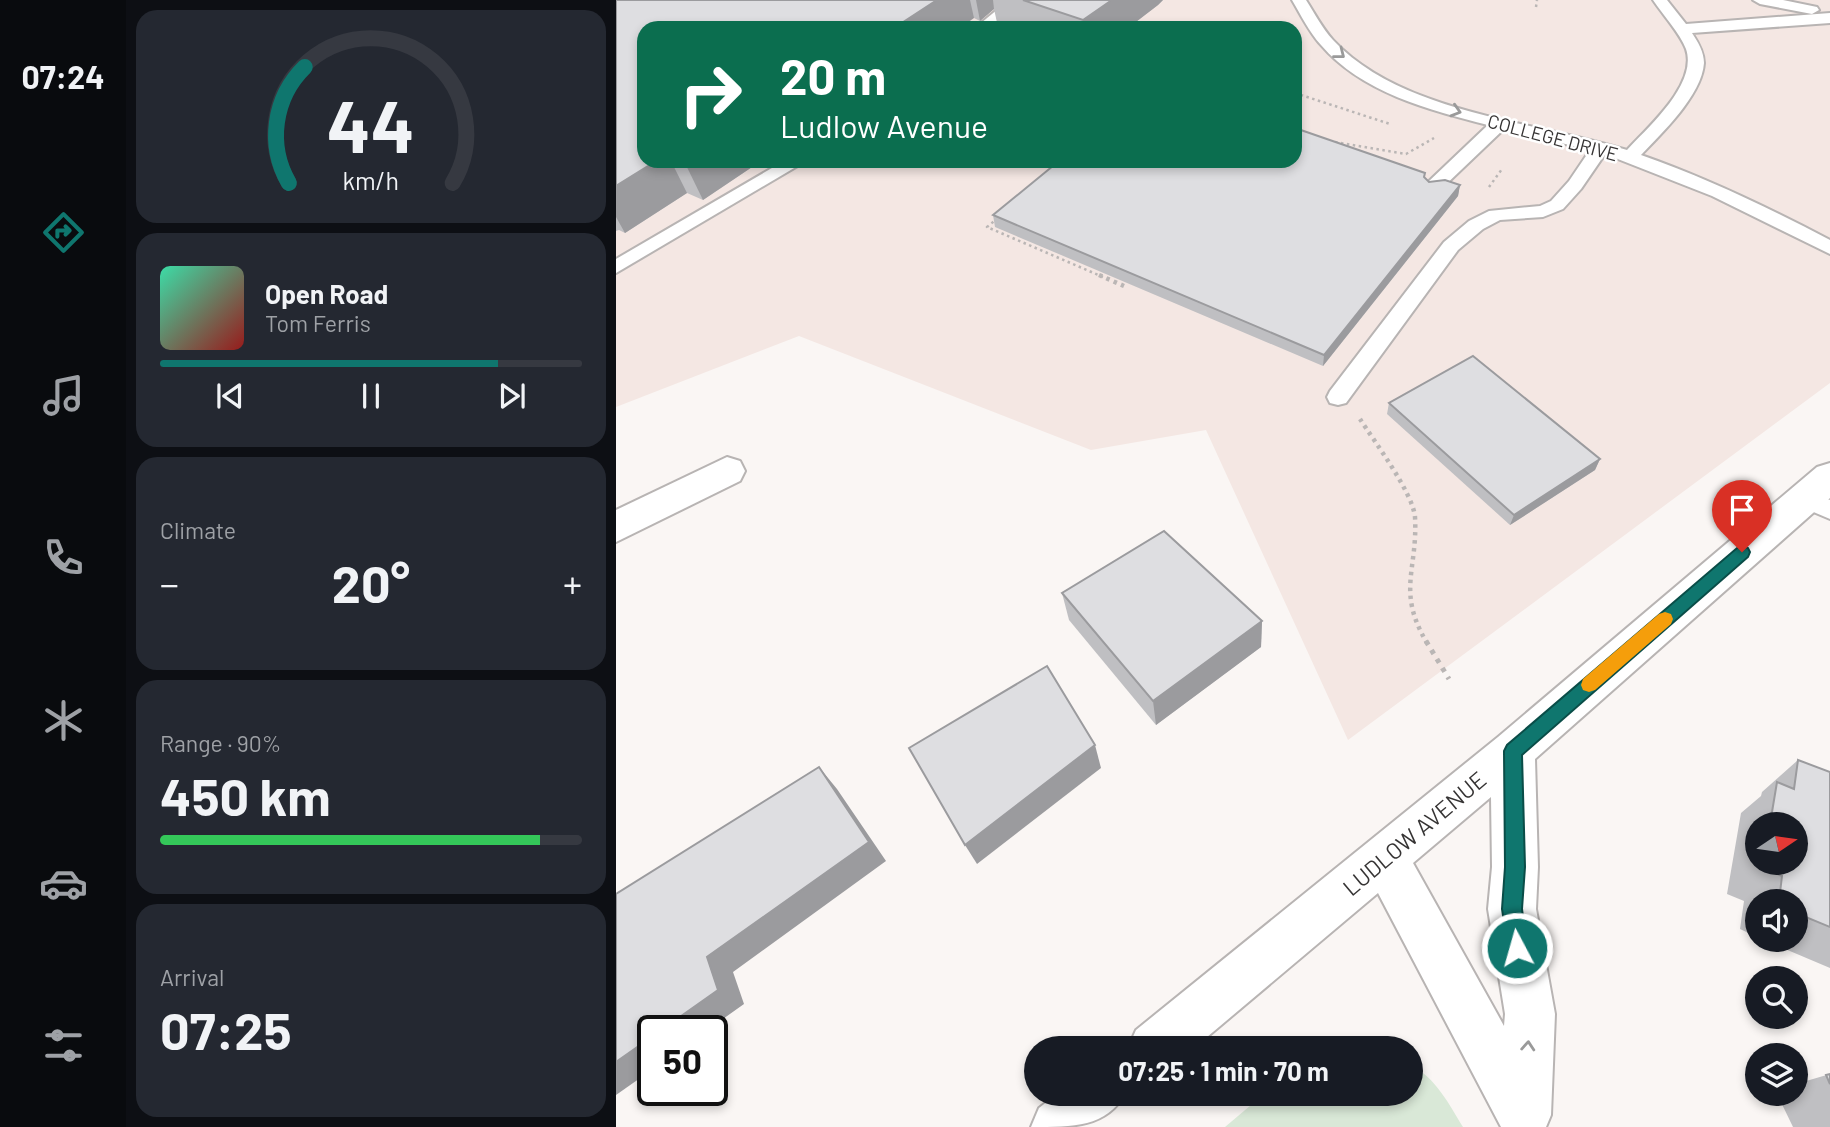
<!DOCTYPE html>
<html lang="en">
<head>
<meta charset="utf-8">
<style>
	:root { --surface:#171b24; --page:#242831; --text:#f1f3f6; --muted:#9ea1a6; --line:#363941; --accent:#0f766e }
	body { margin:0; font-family:Barlow,sans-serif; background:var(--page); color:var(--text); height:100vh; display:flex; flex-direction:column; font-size:26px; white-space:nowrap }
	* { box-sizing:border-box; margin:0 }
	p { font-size:23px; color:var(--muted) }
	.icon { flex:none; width:38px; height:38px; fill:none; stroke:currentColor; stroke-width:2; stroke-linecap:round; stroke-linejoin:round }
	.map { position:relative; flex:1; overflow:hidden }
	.sheet { display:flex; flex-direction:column; gap:10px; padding:10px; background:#0d0f14; width:490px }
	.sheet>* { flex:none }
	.hud { position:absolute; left:21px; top:21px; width:665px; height:147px; border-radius:21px; box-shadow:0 4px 10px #0003; background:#0b6e4f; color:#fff; overflow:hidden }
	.needle { width:46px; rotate:77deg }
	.tools { position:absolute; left:1129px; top:812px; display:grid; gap:14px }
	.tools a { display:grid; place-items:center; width:63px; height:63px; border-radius:50%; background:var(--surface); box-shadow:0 4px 10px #0003; font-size:35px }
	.speed { position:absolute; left:21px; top:1015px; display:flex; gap:14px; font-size:35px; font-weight:700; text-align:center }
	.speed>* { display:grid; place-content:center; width:91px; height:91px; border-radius:50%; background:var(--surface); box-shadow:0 4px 10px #0003; line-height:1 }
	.speed .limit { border:4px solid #111; border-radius:10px; background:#fff; color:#111 }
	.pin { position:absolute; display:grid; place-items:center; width:60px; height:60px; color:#fff; margin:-72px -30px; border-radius:50% 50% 50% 0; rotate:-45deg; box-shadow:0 0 7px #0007 }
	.pin .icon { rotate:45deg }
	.me { position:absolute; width:77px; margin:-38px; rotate:354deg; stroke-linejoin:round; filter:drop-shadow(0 0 5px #0008) }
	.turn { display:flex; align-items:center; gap:24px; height:147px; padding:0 28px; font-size:32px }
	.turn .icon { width:91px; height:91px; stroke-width:2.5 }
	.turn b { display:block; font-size:49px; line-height:60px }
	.big { font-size:52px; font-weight:700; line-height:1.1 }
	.sheet .tile { flex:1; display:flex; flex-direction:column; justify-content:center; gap:10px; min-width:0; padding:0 24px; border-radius:21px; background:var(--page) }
	.sheet .dial { align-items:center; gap:0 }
	.dial svg { height:182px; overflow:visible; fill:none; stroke:var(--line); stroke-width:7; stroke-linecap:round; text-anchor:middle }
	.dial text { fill:var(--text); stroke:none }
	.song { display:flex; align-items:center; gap:21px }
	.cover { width:84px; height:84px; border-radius:10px; background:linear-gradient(135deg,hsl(160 70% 55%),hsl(0 70% 35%)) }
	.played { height:7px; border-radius:4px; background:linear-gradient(90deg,var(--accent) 80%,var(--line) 80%) }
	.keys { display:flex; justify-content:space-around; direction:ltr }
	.heat { display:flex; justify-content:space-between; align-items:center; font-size:38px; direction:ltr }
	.charge { height:10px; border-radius:5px; background:linear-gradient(90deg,#34c759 90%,var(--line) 0) }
	.trip { position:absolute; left:408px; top:1036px; width:399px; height:70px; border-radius:35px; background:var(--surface); box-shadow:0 4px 10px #0003; font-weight:700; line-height:70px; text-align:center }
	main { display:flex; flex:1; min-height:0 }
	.tabs { display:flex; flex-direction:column; width:126px; justify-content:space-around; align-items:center; background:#090b0e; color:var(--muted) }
	.tabs .icon { width:49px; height:49px }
	.tabs .on { color:var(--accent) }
	.tabs b { font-size:32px; color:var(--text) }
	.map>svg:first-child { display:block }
	.built { fill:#f4e7e3; fill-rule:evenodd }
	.green { fill:#d9e8d7 }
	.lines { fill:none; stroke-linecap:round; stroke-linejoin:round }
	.lane-casing { stroke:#b8b4b3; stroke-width:4 }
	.street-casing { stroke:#b8b4b3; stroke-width:4 }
	.secondary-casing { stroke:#b8b4b3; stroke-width:4 }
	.path-far2 { stroke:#bab6b5; stroke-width:2.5; stroke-dasharray:2.5 3.5; stroke-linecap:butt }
	.path-far1 { stroke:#bab6b5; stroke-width:4.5; stroke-dasharray:3.5 4.5; stroke-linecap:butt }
	.path { stroke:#bab6b5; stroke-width:5; stroke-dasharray:4.5 6; stroke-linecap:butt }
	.lane { fill:#fff; fill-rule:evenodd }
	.street { fill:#fff; fill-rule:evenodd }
	.secondary { fill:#fff; fill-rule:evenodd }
	.wall { fill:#bfbfc2; fill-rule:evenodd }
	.shaded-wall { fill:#9b9b9e }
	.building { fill:#dedee1; stroke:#9b9b9e; stroke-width:2 }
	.oneway { stroke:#9a9a9a }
	.route { fill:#0f766e; stroke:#0a4d48; stroke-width:2 }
	.slow { fill:#f59e0b }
	.labels { text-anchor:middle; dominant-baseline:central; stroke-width:5; stroke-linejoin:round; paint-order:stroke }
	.far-street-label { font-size:19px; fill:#363434; stroke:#fff }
	.street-label { font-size:23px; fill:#363434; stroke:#fff }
</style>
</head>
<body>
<main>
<nav class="tabs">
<b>07:24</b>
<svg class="icon on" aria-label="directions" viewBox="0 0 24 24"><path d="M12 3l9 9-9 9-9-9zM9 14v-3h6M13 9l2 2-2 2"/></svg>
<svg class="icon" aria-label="music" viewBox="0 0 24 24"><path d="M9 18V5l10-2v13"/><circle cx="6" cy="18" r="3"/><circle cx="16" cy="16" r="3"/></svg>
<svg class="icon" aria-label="phone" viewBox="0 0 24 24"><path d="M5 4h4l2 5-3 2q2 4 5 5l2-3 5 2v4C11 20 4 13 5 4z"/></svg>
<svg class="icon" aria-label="climate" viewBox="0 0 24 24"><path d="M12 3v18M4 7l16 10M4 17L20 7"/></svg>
<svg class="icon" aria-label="car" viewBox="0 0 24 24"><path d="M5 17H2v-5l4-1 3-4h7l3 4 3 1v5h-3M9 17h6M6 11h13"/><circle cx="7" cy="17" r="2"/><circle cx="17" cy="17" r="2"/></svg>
<svg class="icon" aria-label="filters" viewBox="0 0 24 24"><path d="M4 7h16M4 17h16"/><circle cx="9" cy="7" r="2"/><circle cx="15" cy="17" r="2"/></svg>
</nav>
<section class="sheet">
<div class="tile dial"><svg viewBox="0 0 100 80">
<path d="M14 69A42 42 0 1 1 86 69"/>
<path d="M14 69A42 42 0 0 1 21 18" stroke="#0f766e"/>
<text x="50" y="56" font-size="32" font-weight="700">44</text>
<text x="50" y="72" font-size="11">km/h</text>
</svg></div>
<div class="tile">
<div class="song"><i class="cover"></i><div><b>Open Road</b><p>Tom Ferris</p></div></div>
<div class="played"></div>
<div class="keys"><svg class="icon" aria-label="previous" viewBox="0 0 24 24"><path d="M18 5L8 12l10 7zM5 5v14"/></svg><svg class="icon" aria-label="pause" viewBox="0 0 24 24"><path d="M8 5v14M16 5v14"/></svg><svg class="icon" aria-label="next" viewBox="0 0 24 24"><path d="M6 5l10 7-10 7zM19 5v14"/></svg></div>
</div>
<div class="tile"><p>Climate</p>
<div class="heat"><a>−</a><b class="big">20°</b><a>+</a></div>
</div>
<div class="tile"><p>Range · 90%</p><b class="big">450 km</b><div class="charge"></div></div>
<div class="tile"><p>Arrival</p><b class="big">07:25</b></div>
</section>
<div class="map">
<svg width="1214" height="1127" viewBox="0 0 1214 1127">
	<rect width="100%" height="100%" fill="#faf6f4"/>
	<path class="built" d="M0 0H1214V383L732 740 590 430 475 450 183 336 0 407ZM28 28H679V161H28Z"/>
	<path class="green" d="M795 1066C819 1076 834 1106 847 1127H609L648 1094H794Z"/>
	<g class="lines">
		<g class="lane-casing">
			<g id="lane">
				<polygon points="393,0 409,0 376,28 359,28"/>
				<path d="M676 0H690C699 14 706 28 717 40 786 114 919 121 1011 150 1032 127 1082 84 1070 49 1064 33 1047 15 1037 0H1051L1070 24 1214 13V23L1076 33C1082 42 1088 52 1088 63 1086 95 1046 133 1025 155 1091 178 1153 208 1214 240V254L1096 196 989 154 965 189 947 209 927 217 884 220 867 229 842 250 730 403 722 405 714 403 711 397 714 391 828 242 853 221 873 211 924 206 935 201 953 181 974 150 888 129 823 191H811L808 187 811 183 872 125C814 110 746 93 705 45 693 32 685 15 676 0Z"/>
				<polygon points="1137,0 1167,0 1201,7 1203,10 1196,14 1144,4"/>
				<polygon points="168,161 190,161 0,273 0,259"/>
				<polygon points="1189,490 1214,500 1214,519 1181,505 1177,499 1181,493"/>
			</g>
		</g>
		<g class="street-casing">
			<polygon id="street" points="111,457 124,461 129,471 124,481 0,542 0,510"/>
		</g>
		<g class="secondary-casing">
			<g id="secondary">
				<path d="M1214 463V498L919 759 922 867 920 909 939 1014 935 1115 930 1127H885L762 893 578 1048H512L520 1030 882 737 1201 467ZM875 797 876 867 872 909 889 1014 888 1026 797 863Z"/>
				<path d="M441 1094H509C490 1127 458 1127 415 1127L423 1108Z"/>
			</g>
		</g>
		<g class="path-far2">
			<polyline points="920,7 921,0"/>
			<polyline points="679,93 774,124"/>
			<polyline points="719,142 790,154 818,138"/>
			<polyline points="425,161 441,167"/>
			<polyline points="873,187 886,169"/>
			<polyline points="382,218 371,227 487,277"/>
		</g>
		<g class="path-far1">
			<polyline points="483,275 508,286"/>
			<path d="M744 419C758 441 797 493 799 517 802 570 780 591 811 643"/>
		</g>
		<polyline class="path" points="810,641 833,679"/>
		<use href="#lane" class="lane"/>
		<use href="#street" class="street"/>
		<use href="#secondary" class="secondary"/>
	</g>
	<g class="wall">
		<polygon points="0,0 547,0 542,5 512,28 385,28 382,27 378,9 364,21 358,18 28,28 28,161 145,161 87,200 71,193 9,233 3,230 0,231"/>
		<polygon points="808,177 813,182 844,185 842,196 707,366 379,227 377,215"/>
		<polygon points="773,403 984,459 979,470 894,525 771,414"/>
		<polygon points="446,593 646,621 645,647 540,725 453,620"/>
		<path d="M1182 760 1214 772V968L1148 940H1180V901H1141V937L1124 929 1128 901 1111 894 1125 813 1145 796 1146 792ZM1141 824H1180V863H1141Z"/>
		<polygon points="1214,1074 1214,1127 1177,1127 1161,1094 1180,1094 1180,1084"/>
	</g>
	<g class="shaded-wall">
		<polygon points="321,0 354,0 358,18 344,28 278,28"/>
		<polygon points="360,0 377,0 378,9 364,21"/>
		<polygon points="496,0 547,0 542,5 512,28 468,28 467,20"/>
		<polygon points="40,161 55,161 71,193 9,233 0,217 0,186"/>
		<polygon points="68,161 145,161 87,200"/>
		<polygon points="844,185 842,196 707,366 708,355"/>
		<polygon points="984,459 979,470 894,525 898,515"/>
		<polygon points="646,621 645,647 540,725 537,701"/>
		<polygon points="479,745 485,768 361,864 349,845"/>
		<polygon points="203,767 221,789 270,861 117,972 128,1004 90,1031 44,1031 91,957"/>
		<polygon points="37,1036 37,1069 0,1095 0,1062"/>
	</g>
	<g class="building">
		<polygon points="0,0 321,0 278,28 28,28 28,161 40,161 0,186"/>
		<polygon points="407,0 496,0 467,20"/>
		<polygon points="679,128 809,173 808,177 813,182 829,180 844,185 708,355 377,215 443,161 679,161"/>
		<polygon points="857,356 984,459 898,515 773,403"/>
		<polygon points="548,531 646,621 537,701 446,593"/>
		<polygon points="431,666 479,745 349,845 293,748"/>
		<polygon points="1182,760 1214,772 1214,927 1180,913 1180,901 1163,901 1166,876 1147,868 1148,863 1180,863 1180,824 1154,824 1161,782 1178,789"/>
		<polygon points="203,767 253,842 91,957 102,990 44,1031 37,1031 37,1036 0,1062 0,894"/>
		<polygon points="1214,1074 1214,1084 1210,1075"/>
	</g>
	<defs><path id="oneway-chevron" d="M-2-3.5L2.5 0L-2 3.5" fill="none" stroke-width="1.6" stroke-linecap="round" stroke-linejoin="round" transform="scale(1.75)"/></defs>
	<g class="oneway">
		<use href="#oneway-chevron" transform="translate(724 54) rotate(38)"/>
		<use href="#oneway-chevron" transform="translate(840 111) rotate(17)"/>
		<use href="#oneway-chevron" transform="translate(912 1046) rotate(-86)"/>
	</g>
	<polygon class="route" points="1126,546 1132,548 1134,552 1132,557 906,755 909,867 906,909 911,948 908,956 901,959 893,956 886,909 889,867 888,751 891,745 1121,548"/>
	<polygon class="slow" points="1049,612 1055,614 1057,619 1055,624 979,690 973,692 967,690 965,685 967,679 1043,614"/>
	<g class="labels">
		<g class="far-street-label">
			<text transform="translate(937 137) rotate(15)">COLLEGE DRIVE</text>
		</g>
		<g class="street-label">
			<text transform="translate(798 833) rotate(-40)">LUDLOW AVENUE</text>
		</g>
	</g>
</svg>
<div class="tools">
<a><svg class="needle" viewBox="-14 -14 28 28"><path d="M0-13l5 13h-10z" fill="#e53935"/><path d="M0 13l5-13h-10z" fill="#9ea1a6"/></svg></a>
<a><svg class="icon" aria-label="sound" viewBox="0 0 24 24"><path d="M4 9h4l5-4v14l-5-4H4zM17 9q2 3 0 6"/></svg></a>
<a><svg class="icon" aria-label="search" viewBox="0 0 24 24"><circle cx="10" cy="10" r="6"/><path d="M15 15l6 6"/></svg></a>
<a><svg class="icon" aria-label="layers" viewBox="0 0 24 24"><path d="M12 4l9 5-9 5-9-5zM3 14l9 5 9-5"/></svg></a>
</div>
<div class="speed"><div class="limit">50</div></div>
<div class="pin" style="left:1126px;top:552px;background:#d93025"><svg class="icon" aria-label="arrive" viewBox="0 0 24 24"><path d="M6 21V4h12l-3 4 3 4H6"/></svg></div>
<svg class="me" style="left:901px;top:948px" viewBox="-20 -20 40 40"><circle r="17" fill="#0f766e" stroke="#fff" stroke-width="3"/><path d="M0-11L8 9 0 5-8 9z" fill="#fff"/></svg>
<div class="trip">07:25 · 1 min · 70 m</div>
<div class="hud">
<div class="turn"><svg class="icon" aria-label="right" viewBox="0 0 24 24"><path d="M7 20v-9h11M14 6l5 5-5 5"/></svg><div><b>20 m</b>Ludlow Avenue</div></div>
</div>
</div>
</main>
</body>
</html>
